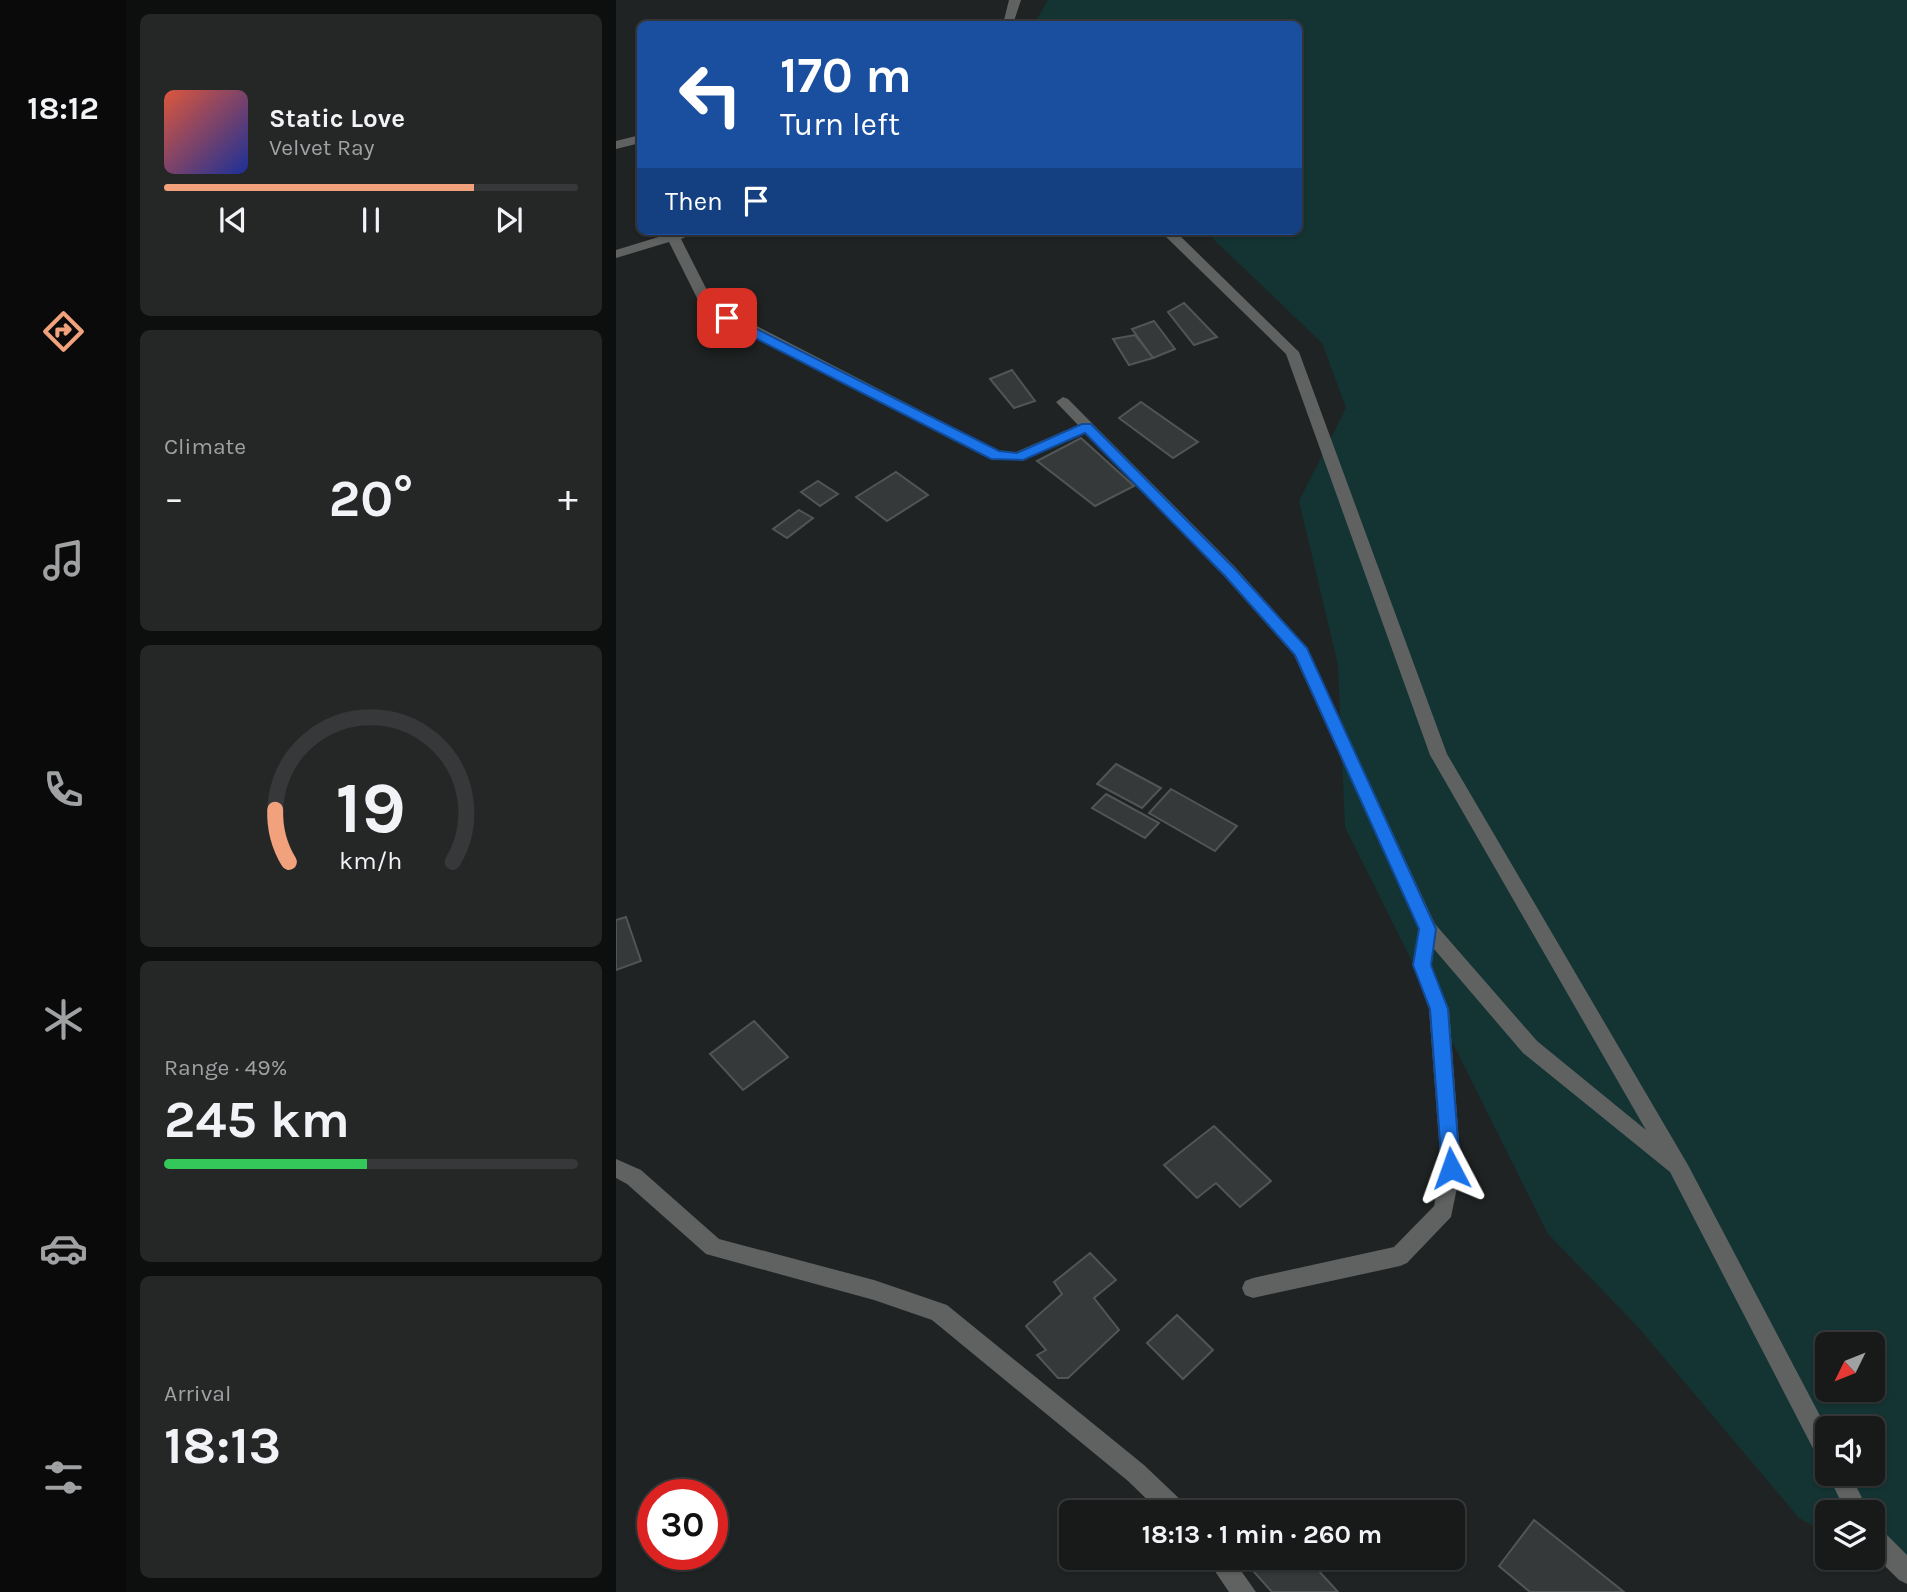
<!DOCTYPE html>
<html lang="en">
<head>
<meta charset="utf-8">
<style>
	:root { --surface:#181a1a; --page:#252727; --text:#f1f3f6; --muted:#9fa1a2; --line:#363839; --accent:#f1a17c }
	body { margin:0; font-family:Karla,sans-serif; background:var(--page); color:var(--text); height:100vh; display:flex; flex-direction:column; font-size:26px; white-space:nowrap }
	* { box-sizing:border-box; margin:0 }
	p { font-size:23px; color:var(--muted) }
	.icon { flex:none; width:38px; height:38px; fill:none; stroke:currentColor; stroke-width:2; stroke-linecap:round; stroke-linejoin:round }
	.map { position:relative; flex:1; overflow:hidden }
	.details { display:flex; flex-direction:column; gap:14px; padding:14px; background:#0d0e0e; width:490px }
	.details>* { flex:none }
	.top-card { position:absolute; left:21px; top:21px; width:665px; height:214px; border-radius:10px; box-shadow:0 2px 5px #0004,0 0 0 2px var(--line); background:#1a4fa0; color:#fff; overflow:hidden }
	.needle { width:46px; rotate:227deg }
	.buttons { position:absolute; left:1199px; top:1332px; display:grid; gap:14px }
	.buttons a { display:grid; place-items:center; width:70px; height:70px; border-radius:10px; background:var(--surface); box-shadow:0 2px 5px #0004,0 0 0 2px var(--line); font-size:35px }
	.speed { position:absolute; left:21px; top:1479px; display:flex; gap:14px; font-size:35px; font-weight:700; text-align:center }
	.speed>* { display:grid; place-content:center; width:91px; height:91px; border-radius:50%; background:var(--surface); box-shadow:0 2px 5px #0004,0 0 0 2px var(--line); line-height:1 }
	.speed .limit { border:10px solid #d22; background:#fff; color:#111 }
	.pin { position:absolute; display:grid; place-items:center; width:60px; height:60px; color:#fff; margin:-30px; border-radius:14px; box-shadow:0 4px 10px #0006 }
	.me { position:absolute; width:77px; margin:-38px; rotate:356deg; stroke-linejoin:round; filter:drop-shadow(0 0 5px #0008) }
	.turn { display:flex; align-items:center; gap:24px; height:147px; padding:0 28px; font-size:32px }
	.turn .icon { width:91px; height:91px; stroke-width:2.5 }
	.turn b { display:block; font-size:49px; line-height:60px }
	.then { display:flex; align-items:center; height:66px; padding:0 28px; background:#0003; gap:14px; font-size:26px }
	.big { font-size:52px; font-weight:700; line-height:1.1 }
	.details .widget { flex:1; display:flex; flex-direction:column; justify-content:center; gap:10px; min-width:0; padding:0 24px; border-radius:10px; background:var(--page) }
	.details .dial { align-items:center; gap:0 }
	.dial svg { height:182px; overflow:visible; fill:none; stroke:var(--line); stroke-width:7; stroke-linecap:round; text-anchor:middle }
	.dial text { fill:var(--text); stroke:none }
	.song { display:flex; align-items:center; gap:21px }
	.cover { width:84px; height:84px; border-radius:10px; background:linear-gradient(135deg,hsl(10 70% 55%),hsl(230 70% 35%)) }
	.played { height:7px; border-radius:4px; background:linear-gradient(90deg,var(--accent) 75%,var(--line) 75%) }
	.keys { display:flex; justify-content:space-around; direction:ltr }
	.heat { display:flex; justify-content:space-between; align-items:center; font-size:38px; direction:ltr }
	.charge { height:10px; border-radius:5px; background:linear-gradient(90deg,#34c759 49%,var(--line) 0) }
	.trip { position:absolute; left:443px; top:1500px; width:406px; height:70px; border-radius:10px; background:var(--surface); box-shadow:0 2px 5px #0004,0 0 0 2px var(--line); font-weight:700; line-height:70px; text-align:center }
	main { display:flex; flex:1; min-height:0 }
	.menu { display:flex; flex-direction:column; width:126px; justify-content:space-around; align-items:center; background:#0a0a0a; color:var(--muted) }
	.menu .icon { width:49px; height:49px }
	.menu .on { color:var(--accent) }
	.menu b { font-size:32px; color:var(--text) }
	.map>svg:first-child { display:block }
	.green { fill:#143333; fill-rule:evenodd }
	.building { fill:#353939; stroke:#525555; stroke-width:2 }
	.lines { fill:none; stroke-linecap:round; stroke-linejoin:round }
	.minor { fill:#606262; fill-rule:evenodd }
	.route { fill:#1a73e8; stroke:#114b97; stroke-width:2 }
</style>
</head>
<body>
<main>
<nav class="menu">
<b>18:12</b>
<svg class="icon on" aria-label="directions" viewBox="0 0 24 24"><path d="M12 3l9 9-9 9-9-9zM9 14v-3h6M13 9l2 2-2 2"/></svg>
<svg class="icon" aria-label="music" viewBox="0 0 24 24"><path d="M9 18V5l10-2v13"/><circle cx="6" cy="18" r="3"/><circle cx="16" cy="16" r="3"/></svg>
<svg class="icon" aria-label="phone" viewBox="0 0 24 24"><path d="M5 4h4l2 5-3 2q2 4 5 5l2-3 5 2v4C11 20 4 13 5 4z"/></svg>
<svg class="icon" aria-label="climate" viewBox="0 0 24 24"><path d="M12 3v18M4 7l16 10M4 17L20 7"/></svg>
<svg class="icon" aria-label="car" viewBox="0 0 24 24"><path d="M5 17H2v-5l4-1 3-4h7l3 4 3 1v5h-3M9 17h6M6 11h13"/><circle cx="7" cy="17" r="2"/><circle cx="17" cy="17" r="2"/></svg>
<svg class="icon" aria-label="filters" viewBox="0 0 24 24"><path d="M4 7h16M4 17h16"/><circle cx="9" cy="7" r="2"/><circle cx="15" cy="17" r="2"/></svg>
</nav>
<section class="details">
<div class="widget">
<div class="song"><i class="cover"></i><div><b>Static Love</b><p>Velvet Ray</p></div></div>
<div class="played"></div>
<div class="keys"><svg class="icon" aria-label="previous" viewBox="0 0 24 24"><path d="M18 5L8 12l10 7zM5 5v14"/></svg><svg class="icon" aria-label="pause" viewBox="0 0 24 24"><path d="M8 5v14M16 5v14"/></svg><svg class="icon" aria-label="next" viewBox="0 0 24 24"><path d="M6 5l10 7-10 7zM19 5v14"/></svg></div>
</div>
<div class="widget"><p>Climate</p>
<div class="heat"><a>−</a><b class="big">20°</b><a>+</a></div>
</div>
<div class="widget dial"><svg viewBox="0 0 100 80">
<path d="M14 69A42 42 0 1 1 86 69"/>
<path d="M14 69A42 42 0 0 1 8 46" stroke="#f1a17c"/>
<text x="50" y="56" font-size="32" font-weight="700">19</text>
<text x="50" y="72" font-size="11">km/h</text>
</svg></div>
<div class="widget"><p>Range · 49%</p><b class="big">245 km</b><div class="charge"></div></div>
<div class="widget"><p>Arrival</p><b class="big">18:13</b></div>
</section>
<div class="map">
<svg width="1291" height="1592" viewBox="0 0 1291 1592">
	<rect width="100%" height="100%" fill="#202323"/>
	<path class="green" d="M432 0H1291V1579L1252 1558H1256V1512H1211V1534L1183 1518 1022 1327 932 1234 729 827 722 665 683 501 730 408 706 343 589 231H682V24H422L421 19ZM1211 1344H1256V1390H1211ZM1211 1428H1256V1474H1211Z"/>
	<g class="building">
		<polygon points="568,303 601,337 578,345 552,312"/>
		<polygon points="538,321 559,349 537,358 516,329"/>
		<polygon points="519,335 537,358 513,365 497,339"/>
		<polygon points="396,370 419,401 398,408 374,379"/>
		<polygon points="525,402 582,442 557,458 503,418"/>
		<polygon points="465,438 518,486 479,506 421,461"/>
		<polygon points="280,472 312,495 271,521 240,497"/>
		<polygon points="202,481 222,494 204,506 185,492"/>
		<polygon points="183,510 197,518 171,538 157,529"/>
		<polygon points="500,764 545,788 526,808 481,784"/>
		<polygon points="555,789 621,826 599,851 533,813"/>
		<polygon points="490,794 543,823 529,838 476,808"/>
		<polygon points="10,917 25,961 0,970 0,920"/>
		<polygon points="138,1021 172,1057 127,1090 94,1054"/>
		<polygon points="598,1126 655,1181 624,1207 600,1183 581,1198 548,1165"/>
		<polygon points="474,1253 500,1280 478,1298 503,1330 452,1378 442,1378 421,1355 430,1350 410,1326 446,1294 438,1282"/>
		<polygon points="561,1315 597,1350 567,1379 531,1343"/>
		<polygon points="918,1520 1008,1592 914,1592 883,1566"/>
		<polygon points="637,1558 691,1558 722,1592 656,1592 631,1564"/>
	</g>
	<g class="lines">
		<g class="minor">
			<polygon points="393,0 405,0 397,24 387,24"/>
			<polygon points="24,135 24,143 0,149 0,141"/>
			<polygon points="62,231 83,231 65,239 98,304 383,451 400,452 462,425 440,402 447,397 452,399 620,568 691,648 819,924 921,1041 1030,1130 814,755 670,354 544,231 559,231 683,352 831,754 1072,1165 1211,1429 1211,1463 1203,1460 1054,1172 907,1053 818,949 815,965 833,1009 845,1168 835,1217 791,1263 784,1266 637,1298 629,1295 626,1288 629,1281 637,1278 778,1247 818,1206 825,1168 813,1009 797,965 803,929 678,655 608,576 469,433 407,460 375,459 87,310 53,242 0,258 0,250"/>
			<polygon points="0,1159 25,1170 103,1239 258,1280 331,1305 528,1465 569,1504 572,1512 544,1512 512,1481 316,1320 258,1300 90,1254 11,1184 0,1178"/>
			<polygon points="1211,1473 1234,1474 1253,1512 1230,1512"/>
			<polygon points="1256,1525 1264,1528 1291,1555 1291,1584 1283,1580 1256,1553"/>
			<polygon points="590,1558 616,1558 640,1592 613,1592"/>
		</g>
	</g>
	<polygon class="route" points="111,314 383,451 401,453 466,424 475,424 619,569 691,648 820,929 815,965 832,1009 844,1168 841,1174 835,1176 828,1174 826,1168 814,1009 797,965 803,929 679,655 609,576 469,433 407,460 375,459 106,321 106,315"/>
</svg>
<div class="buttons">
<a><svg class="needle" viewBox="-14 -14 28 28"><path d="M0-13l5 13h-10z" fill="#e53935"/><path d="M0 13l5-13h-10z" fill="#9fa1a2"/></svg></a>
<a><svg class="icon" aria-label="sound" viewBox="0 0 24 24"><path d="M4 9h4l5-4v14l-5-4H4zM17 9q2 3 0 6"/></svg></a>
<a><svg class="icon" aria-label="layers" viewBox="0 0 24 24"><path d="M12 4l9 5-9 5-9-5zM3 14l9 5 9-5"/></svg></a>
</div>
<div class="speed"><div class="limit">30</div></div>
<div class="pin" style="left:111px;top:318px;background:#d93025"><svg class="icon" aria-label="arrive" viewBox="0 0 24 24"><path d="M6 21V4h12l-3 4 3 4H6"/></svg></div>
<svg class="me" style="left:835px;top:1168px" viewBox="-20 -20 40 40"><path d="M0-17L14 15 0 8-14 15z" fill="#1a73e8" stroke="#fff" stroke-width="4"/></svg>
<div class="trip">18:13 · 1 min · 260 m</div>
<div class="top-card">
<div class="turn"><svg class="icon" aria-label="left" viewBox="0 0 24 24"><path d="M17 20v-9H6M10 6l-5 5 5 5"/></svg><div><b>170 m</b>Turn left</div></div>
<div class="then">Then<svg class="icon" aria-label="arrive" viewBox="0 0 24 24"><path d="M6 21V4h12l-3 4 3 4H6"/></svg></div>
</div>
</div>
</main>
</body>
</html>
